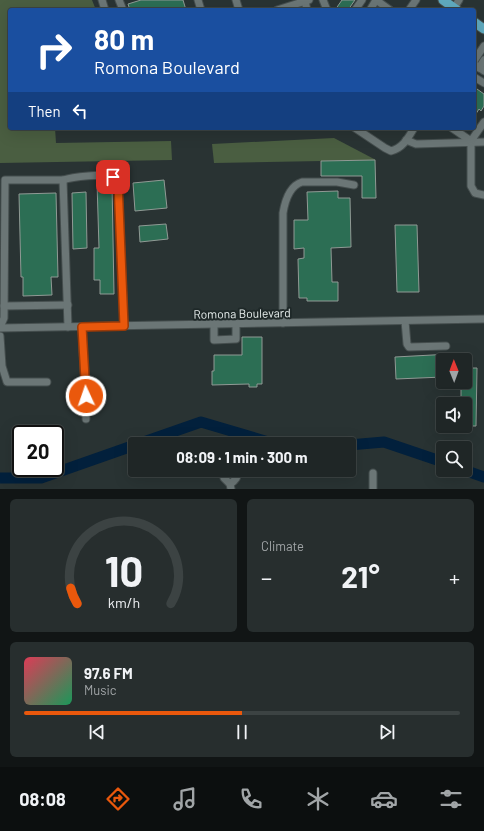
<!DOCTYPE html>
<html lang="en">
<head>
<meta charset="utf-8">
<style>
	:root { --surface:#1f2626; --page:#272e2e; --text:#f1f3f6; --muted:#a1a5a7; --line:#3c4343; --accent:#ea580c }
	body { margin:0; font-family:Barlow,sans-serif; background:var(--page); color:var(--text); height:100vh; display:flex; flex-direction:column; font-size:15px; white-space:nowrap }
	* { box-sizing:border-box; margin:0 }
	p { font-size:13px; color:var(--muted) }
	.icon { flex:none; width:22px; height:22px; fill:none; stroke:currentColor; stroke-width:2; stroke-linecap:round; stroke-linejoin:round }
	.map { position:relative; height:489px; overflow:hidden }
	.side { display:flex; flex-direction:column; gap:10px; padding:10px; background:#111515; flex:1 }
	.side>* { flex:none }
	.hud { position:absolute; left:8px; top:8px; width:468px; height:122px; border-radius:4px; box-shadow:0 4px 16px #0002,0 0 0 1px var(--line); background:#1a4fa0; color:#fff; overflow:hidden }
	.needle { width:26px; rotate:359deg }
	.tools { position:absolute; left:436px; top:353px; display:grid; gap:8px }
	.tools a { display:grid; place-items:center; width:36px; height:36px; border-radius:4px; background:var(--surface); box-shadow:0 4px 16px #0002,0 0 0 1px var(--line); font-size:20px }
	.speed { position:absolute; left:12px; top:425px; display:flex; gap:8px; font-size:20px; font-weight:700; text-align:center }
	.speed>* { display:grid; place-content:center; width:52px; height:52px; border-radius:50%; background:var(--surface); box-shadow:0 4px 16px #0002,0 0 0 1px var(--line); line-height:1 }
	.speed .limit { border:2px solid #111; border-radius:6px; background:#fff; color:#111 }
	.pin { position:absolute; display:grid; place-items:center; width:34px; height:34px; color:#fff; margin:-17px; border-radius:8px; box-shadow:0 2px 6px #0006 }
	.me { position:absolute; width:44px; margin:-22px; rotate:357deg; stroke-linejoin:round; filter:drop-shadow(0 0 3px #0008) }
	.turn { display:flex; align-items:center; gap:14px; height:84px; padding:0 20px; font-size:18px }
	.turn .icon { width:52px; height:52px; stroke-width:2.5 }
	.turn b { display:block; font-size:28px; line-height:34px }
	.then { display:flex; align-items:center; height:38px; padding:0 20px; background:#0003; gap:8px; font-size:15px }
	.big { font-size:30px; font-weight:700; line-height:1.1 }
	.side .card { flex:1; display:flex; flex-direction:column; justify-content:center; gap:6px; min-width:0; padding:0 14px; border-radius:6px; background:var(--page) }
	.side .dial { align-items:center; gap:0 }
	.dial svg { height:104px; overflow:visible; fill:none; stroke:var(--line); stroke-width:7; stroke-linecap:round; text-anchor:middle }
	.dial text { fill:var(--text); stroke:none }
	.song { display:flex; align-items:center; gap:12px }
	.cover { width:48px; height:48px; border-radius:6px; background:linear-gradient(135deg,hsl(350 70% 55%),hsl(150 70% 35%)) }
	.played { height:4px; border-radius:2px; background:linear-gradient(90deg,var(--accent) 50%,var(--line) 50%) }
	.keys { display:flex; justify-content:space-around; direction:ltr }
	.heat { display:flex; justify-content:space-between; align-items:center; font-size:22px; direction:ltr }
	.side .tiles { flex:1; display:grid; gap:10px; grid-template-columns:1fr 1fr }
	.card:last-child { grid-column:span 2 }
	.trip { position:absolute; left:128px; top:437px; width:228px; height:40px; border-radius:4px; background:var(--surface); box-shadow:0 4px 16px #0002,0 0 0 1px var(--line); font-weight:700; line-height:40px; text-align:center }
	.menu { display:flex; height:64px; justify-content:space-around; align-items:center; background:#0c0f0f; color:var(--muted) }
	.menu .icon { width:28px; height:28px }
	.menu .selected { color:var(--accent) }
	.menu b { font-size:18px; color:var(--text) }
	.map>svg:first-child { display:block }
	.green { fill:#4a5e41 }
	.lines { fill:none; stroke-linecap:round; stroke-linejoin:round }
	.river { stroke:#02203c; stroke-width:11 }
	.building { fill:#2c6e54; stroke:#909a95 }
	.minor-casing { stroke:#454e4e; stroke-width:9 }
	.major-casing { stroke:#454e4e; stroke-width:11 }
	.minor { stroke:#6b7676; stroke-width:7 }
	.major { stroke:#60aabf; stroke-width:9 }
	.route-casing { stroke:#983908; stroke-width:10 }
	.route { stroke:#ea580c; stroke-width:7 }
	.labels { text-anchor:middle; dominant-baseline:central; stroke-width:4; stroke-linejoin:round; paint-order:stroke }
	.street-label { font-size:12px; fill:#e8efee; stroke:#1f2929 }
</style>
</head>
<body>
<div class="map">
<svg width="484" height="489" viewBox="0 0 484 489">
	<rect width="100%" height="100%" fill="#293333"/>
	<g class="green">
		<polygon points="0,0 92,0 96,10 10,10 10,128 55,128 56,143 171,141 172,160 0,163"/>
		<polygon points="334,138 376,160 214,163 212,144"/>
	</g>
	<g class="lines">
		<g class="river">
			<polyline points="138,444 201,422 275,444"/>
			<polyline points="349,445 384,442 443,462"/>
			<polyline points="464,470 484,477"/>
			<polyline points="0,478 41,478 135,445"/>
		</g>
	</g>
	<g class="building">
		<polygon points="141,0 183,0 186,10 130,10 128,4"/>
		<polygon points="342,0 355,0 348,10 335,10"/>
		<polygon points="477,89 484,94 484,106 481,111 479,109 474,117 474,94"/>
		<polygon points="375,160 376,198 362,198 362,176 321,176 321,161"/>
		<polygon points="164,180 167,208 135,211 133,183"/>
		<polygon points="97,182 111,182 112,183 114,294 100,294 100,280 94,280 94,248 99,248"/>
		<polygon points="338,191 338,198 350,198 351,247 331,248 332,282 338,282 338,301 307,301 307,298 299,298 298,259 304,258 304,248 294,249 294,220 308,220 307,192"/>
		<polygon points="86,192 87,248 73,249 72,193"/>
		<polygon points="56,193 58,277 51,277 52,295 23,296 23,277 21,277 19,194"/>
		<polygon points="166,224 168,239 140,242 139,226"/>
		<polygon points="395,225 417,225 419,292 397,292"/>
		<polygon points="242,337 262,337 262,384 257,384 257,387 249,387 249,384 212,385 212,371 214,371 214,355 242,355"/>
		<polygon points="451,354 451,360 443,360 443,377 396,379 395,357"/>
		<polygon points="465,368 477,368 476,426 465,426 465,404 461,404 461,382 465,382"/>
	</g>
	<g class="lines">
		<g class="minor-casing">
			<g id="minor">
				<polyline points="102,0 105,10"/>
				<polyline points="119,0 123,10"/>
				<polyline points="198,0 201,10"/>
				<polyline points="236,0 239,10"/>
				<polyline points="323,0 327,10"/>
				<polyline points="376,0 390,10"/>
				<polyline points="305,1 307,10"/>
				<polyline points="454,8 459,0"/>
				<polyline points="277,10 309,0"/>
				<polyline points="355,10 362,0"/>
				<polyline points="370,10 376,0"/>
				<polyline points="409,10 416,0"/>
				<polyline points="474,61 484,46"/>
				<polyline points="474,64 484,71"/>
				<polyline points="479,68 484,60"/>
				<polyline points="474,77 484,83"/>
				<path d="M355 128 385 148 391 151C403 148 408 138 414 128"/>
				<polyline points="452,128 471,141 471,186 475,193 484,195"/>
				<polyline points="406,140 416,144 484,142"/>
				<polyline points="471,141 484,122"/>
				<path d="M63 180C72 177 105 173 113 177 115 178 116 181 118 182L124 326"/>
				<polyline points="4,306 68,305"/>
				<polyline points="405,321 407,344 409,347 446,346"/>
				<path d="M283 323V213C285 201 289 186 302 182H337L354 185"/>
				<polyline points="214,324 214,340 236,339 236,324"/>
				<polyline points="0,327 4,318 5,180 63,180 68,327"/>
				<path d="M82 327C83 358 86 388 86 419"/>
				<polyline points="0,328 484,319"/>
				<polyline points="0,336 2,366 7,382 47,382"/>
				<polyline points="222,470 224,478 230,484 231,489"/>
				<polyline points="373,473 373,489"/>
				<path d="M230 484C236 480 238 477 238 470"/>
			</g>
		</g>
		<g class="major-casing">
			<g id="major">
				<polyline points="443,0 457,10"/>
				<polyline points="474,22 484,29"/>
			</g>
		</g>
		<use href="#minor" class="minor"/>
		<use href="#major" class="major"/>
	</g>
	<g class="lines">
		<g class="route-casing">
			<polyline id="route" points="86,396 82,327 124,326 118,182 113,177"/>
		</g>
		<use href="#route" class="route"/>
	</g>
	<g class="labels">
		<g class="street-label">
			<text transform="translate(242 313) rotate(-1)">Romona Boulevard</text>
		</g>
	</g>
</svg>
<div class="tools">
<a><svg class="needle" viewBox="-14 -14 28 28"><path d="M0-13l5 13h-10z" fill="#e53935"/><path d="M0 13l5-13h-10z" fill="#a1a5a7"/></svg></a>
<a><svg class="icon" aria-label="sound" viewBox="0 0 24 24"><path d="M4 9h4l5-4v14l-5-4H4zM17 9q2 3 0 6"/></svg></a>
<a><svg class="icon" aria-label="search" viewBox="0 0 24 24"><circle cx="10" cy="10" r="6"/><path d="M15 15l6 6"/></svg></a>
</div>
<div class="speed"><div class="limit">20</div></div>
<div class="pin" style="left:113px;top:177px;background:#d93025"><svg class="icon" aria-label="arrive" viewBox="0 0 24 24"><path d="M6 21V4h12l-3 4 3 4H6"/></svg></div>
<svg class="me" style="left:86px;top:396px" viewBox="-20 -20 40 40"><circle r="17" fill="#ea580c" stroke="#fff" stroke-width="3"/><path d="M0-11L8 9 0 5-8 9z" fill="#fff"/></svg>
<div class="trip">08:09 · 1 min · 300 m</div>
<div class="hud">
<div class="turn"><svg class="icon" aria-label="right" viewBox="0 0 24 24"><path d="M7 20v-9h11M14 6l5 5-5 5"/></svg><div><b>80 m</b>Romona Boulevard</div></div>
<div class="then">Then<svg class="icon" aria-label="left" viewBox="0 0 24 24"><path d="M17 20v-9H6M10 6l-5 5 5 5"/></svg></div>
</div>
</div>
<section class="side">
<div class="tiles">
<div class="card dial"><svg viewBox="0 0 100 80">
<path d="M14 69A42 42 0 1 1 86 69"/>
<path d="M14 69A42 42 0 0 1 9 57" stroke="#ea580c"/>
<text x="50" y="56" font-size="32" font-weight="700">10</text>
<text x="50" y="72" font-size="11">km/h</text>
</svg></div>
<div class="card"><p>Climate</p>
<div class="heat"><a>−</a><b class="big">21°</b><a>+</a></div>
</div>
<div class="card">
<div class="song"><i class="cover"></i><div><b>97.6 FM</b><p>Music</p></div></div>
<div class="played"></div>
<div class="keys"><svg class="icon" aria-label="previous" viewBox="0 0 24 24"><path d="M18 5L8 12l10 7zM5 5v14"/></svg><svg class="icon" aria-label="pause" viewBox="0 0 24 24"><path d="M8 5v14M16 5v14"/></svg><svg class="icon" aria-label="next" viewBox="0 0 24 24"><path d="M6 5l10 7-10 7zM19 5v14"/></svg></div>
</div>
</div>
</section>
<nav class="menu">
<b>08:08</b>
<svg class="icon selected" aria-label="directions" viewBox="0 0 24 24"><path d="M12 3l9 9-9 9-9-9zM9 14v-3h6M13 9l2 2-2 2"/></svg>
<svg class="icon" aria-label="music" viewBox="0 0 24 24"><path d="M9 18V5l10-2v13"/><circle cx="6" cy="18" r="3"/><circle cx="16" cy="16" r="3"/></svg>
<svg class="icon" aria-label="phone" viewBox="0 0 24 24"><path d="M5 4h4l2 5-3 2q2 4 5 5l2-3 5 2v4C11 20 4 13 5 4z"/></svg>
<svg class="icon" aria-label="climate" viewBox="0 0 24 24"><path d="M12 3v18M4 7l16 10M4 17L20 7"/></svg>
<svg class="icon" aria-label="car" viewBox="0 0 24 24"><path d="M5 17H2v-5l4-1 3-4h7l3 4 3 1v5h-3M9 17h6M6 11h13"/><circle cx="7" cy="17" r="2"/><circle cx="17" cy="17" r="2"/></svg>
<svg class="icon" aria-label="filters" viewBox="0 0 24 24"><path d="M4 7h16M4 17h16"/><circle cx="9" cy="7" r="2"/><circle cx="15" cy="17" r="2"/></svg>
</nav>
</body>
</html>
